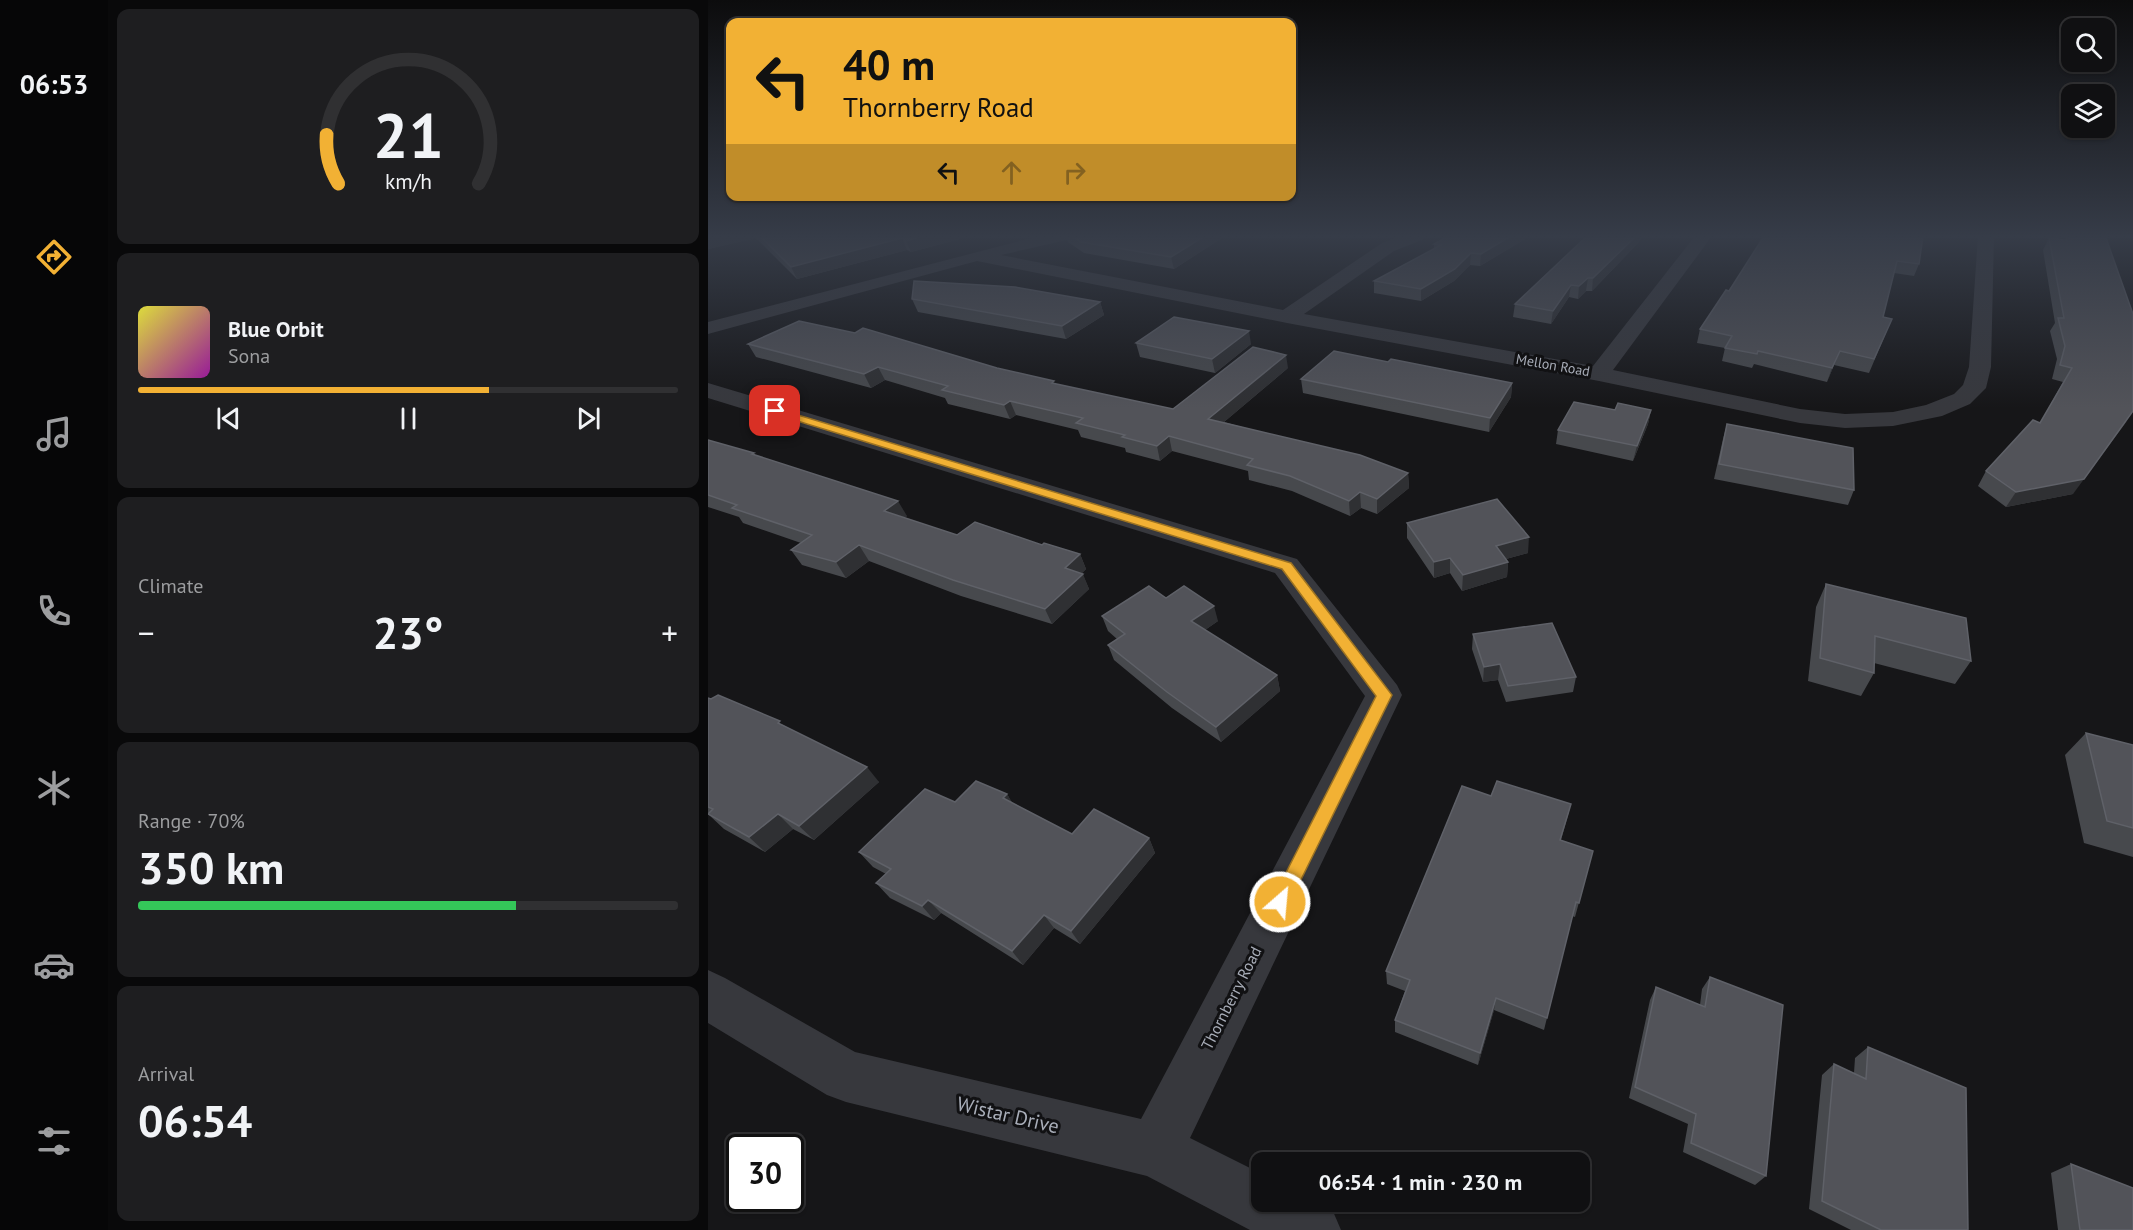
<!DOCTYPE html>
<html lang="en">
<head>
<meta charset="utf-8">
<style>
	:root { --surface:#101012; --page:#1e1e20; --text:#f1f3f6; --muted:#9c9d9f; --line:#303032; --accent:#f2b134 }
	body { margin:0; font-family:"PT Sans",sans-serif; background:var(--page); color:var(--text); height:100vh; display:flex; flex-direction:column; font-size:22px; white-space:nowrap }
	* { box-sizing:border-box; margin:0 }
	p { font-size:20px; color:var(--muted) }
	.icon { flex:none; width:33px; height:33px; fill:none; stroke:currentColor; stroke-width:2; stroke-linecap:round; stroke-linejoin:round }
	.map { position:relative; flex:1; overflow:hidden }
	.side { display:flex; flex-direction:column; gap:9px; padding:9px; background:#09090a; width:600px }
	.side>* { flex:none }
	.guide { position:absolute; left:18px; top:18px; width:570px; height:183px; border-radius:12px; box-shadow:0 2px 4px #0004,0 0 0 2px var(--line); background:#f2b134; color:#111; overflow:hidden }
	.tools { position:absolute; left:1353px; top:18px; display:grid; gap:12px }
	.tools a { display:grid; place-items:center; width:54px; height:54px; border-radius:12px; background:var(--surface); box-shadow:0 2px 4px #0004,0 0 0 2px var(--line); font-size:30px }
	.speed { position:absolute; left:18px; top:1134px; display:flex; gap:12px; font-size:30px; font-weight:700; text-align:center }
	.speed>* { display:grid; place-content:center; width:78px; height:78px; border-radius:50%; background:var(--surface); box-shadow:0 2px 4px #0004,0 0 0 2px var(--line); line-height:1 }
	.speed .limit { border:3px solid #111; border-radius:9px; background:#fff; color:#111 }
	.pin { position:absolute; display:grid; place-items:center; width:51px; height:51px; color:#fff; margin:-26px; border-radius:12px; box-shadow:0 3px 9px #0006 }
	.me { position:absolute; width:66px; margin:-33px; rotate:27deg; stroke-linejoin:round; filter:drop-shadow(0 0 4px #0008) }
	.turn { display:flex; align-items:center; gap:21px; height:126px; padding:0 18px; font-size:27px }
	.turn .icon { width:78px; height:78px; stroke-width:2.5 }
	.turn b { display:block; font-size:42px; line-height:51px }
	.lanes { display:flex; align-items:center; height:57px; padding:0 18px; background:#0003; justify-content:center; gap:30px; direction:ltr }
	.lanes .off { opacity:.35 }
	.big { font-size:45px; font-weight:600; line-height:1.1 }
	.side .widget { flex:1; display:flex; flex-direction:column; justify-content:center; gap:9px; min-width:0; padding:0 21px; border-radius:12px; background:var(--page) }
	.side .dial { align-items:center; gap:0 }
	.dial svg { height:156px; overflow:visible; fill:none; stroke:var(--line); stroke-width:7; stroke-linecap:round; text-anchor:middle }
	.dial text { fill:var(--text); stroke:none }
	.song { display:flex; align-items:center; gap:18px }
	.cover { width:72px; height:72px; border-radius:9px; background:linear-gradient(135deg,hsl(60 70% 55%),hsl(300 70% 35%)) }
	.played { height:6px; border-radius:3px; background:linear-gradient(90deg,var(--accent) 65%,var(--line) 65%) }
	.keys { display:flex; justify-content:space-around; direction:ltr }
	.heat { display:flex; justify-content:space-between; align-items:center; font-size:33px; direction:ltr }
	.charge { height:9px; border-radius:4px; background:linear-gradient(90deg,#34c759 70%,var(--line) 0) }
	.trip { position:absolute; left:543px; top:1152px; width:339px; height:60px; border-radius:12px; background:var(--surface); box-shadow:0 2px 4px #0004,0 0 0 2px var(--line); font-weight:600; line-height:60px; text-align:center }
	main { display:flex; flex:1; min-height:0 }
	.menu { display:flex; flex-direction:column; width:108px; justify-content:space-around; align-items:center; background:#060607; color:var(--muted) }
	.menu .icon { width:42px; height:42px }
	.menu .on { color:var(--accent) }
	.menu b { font-size:27px; color:var(--text) }
	.map>svg:first-child { display:block }
	.lines { fill:none; stroke-linecap:round; stroke-linejoin:round }
	.minor { fill:#37383d; fill-rule:evenodd }
	.wall { fill:#47494d }
	.shaded-wall { fill:#2f3033 }
	.building { fill:#525359; stroke:#5f6168; stroke-width:1.5 }
	.route { fill:#f2b134; stroke:#9d7322; stroke-width:1.5 }
	.labels { text-anchor:middle; dominant-baseline:central; stroke-width:6; stroke-linejoin:round; paint-order:stroke }
	.far-street-label { font-size:14px; fill:#a8adb8; stroke:#111113 }
	.street-label { font-size:16px; fill:#a8adb8; stroke:#111113 }
	.near-street-label { font-size:20px; fill:#a8adb8; stroke:#111113 }
</style>
</head>
<body>
<main>
<nav class="menu">
<b>06:53</b>
<svg class="icon on" aria-label="directions" viewBox="0 0 24 24"><path d="M12 3l9 9-9 9-9-9zM9 14v-3h6M13 9l2 2-2 2"/></svg>
<svg class="icon" aria-label="music" viewBox="0 0 24 24"><path d="M9 18V5l10-2v13"/><circle cx="6" cy="18" r="3"/><circle cx="16" cy="16" r="3"/></svg>
<svg class="icon" aria-label="phone" viewBox="0 0 24 24"><path d="M5 4h4l2 5-3 2q2 4 5 5l2-3 5 2v4C11 20 4 13 5 4z"/></svg>
<svg class="icon" aria-label="climate" viewBox="0 0 24 24"><path d="M12 3v18M4 7l16 10M4 17L20 7"/></svg>
<svg class="icon" aria-label="car" viewBox="0 0 24 24"><path d="M5 17H2v-5l4-1 3-4h7l3 4 3 1v5h-3M9 17h6M6 11h13"/><circle cx="7" cy="17" r="2"/><circle cx="17" cy="17" r="2"/></svg>
<svg class="icon" aria-label="filters" viewBox="0 0 24 24"><path d="M4 7h16M4 17h16"/><circle cx="9" cy="7" r="2"/><circle cx="15" cy="17" r="2"/></svg>
</nav>
<section class="side">
<div class="widget dial"><svg viewBox="0 0 100 80">
<path d="M14 69A42 42 0 1 1 86 69"/>
<path d="M14 69A42 42 0 0 1 8 44" stroke="#f2b134"/>
<text x="50" y="56" font-size="32" font-weight="700">21</text>
<text x="50" y="72" font-size="11">km/h</text>
</svg></div>
<div class="widget">
<div class="song"><i class="cover"></i><div><b>Blue Orbit</b><p>Sona</p></div></div>
<div class="played"></div>
<div class="keys"><svg class="icon" aria-label="previous" viewBox="0 0 24 24"><path d="M18 5L8 12l10 7zM5 5v14"/></svg><svg class="icon" aria-label="pause" viewBox="0 0 24 24"><path d="M8 5v14M16 5v14"/></svg><svg class="icon" aria-label="next" viewBox="0 0 24 24"><path d="M6 5l10 7-10 7zM19 5v14"/></svg></div>
</div>
<div class="widget"><p>Climate</p>
<div class="heat"><a>−</a><b class="big">23°</b><a>+</a></div>
</div>
<div class="widget"><p>Range · 70%</p><b class="big">350 km</b><div class="charge"></div></div>
<div class="widget"><p>Arrival</p><b class="big">06:54</b></div>
</section>
<div class="map">
<svg width="1425" height="1230" viewBox="0 0 1425 1230">
	<rect width="100%" height="100%" fill="#161618"/>
	<g class="lines">
		<g class="minor">
			<polygon points="331,236 361,236 359,240 293,255 575,310 674,243 692,236 716,236 714,240 686,251 596,314 885,366 987,236 1004,236 905,370 1092,409 1137,414 1185,412 1218,405 1246,394 1255,385 1261,367 1270,236 1286,236 1283,367 1278,388 1262,404 1234,416 1185,426 1137,428 1092,423 891,381 579,323 269,261 0,334 0,322"/>
			<polygon points="0,383 589,559 689,685 694,695 482,1138 554,1174 554,1202 609,1202 624,1209 633,1230 542,1230 439,1176 138,1102 119,1095 0,1023 0,970 17,978 147,1052 433,1119 657,696 567,573 0,398"/>
		</g>
	</g>
	<g class="wall">
		<polygon points="0,236 263,236 203,252 199,250 89,279 48,238 0,249"/>
		<polygon points="358,236 517,236 466,269 376,253 360,242"/>
		<polygon points="740,236 822,236 772,266 762,265 746,281 713,301 666,293 666,281 726,249 726,244"/>
		<polygon points="879,236 935,236 930,243 884,291 878,291 870,299 861,297 843,324 805,317 807,304"/>
		<polygon points="1056,236 1211,264 1206,276 1186,273 1175,317 1184,319 1161,373 1126,365 1119,382 1046,364 1044,368 1014,361 1017,348 989,343 992,329 1021,291"/>
		<polygon points="1359,236 1386,236 1365,494 1298,507 1270,486 1278,471 1332,423 1355,382 1344,379 1349,359 1342,331 1347,323 1335,250 1341,238 1357,240"/>
		<polygon points="204,299 392,302 396,315 358,339 210,312"/>
		<polygon points="428,343 543,344 507,373 432,357"/>
		<polygon points="40,344 289,368 347,384 465,409 580,368 516,422 700,473 701,488 669,514 653,508 642,516 584,491 541,480 540,471 464,451 452,461 418,452 417,448 373,437 370,430 308,415 302,419 240,404 237,398 177,380 163,388 48,357"/>
		<polygon points="593,379 804,383 803,397 781,432 595,393"/>
		<polygon points="943,410 940,424 925,461 848,444 850,430"/>
		<polygon points="1019,424 1146,490 1140,505 1006,479 1015,439"/>
		<polygon points="0,440 47,455 199,516 196,518 249,535 334,545 372,554 378,569 374,573 381,589 344,624 253,596 161,561 138,578 94,565 83,550 93,543 35,523 31,517 0,507"/>
		<polygon points="699,523 820,553 798,559 800,562 799,577 754,591 742,573 726,578 699,538"/>
		<polygon points="1118,584 1263,661 1247,684 1166,663 1166,673 1153,696 1100,681 1108,607"/>
		<polygon points="458,598 510,621 497,630 569,675 572,691 513,742 464,708 406,660 400,645 409,639 400,631 394,616"/>
		<polygon points="765,634 868,677 865,692 798,702 790,680 775,682 764,649"/>
		<polygon points="0,698 75,725 171,782 106,840 85,829 57,852 16,829 0,814"/>
		<polygon points="1378,733 1425,745 1425,857 1376,843 1357,755"/>
		<polygon points="299,794 304,803 364,834 441,838 447,853 372,944 346,928 315,965 233,913 226,920 182,898 168,883 178,874 165,867 151,852 247,802"/>
		<polygon points="783,796 863,804 853,840 885,851 867,917 864,916 836,1030 786,1010 770,1065 687,1032 687,1020 697,991 679,984 678,971"/>
		<polygon points="1002,977 1058,1176 1047,1185 975,1152 980,1124 921,1098 942,1000 948,987 992,1005 994,989"/>
		<polygon points="1160,1047 1260,1230 1143,1230 1101,1209 1114,1075 1126,1064 1146,1073 1147,1058"/>
		<polygon points="1363,1164 1425,1230 1350,1230 1343,1173"/>
	</g>
	<g class="shaded-wall">
		<polygon points="0,236 47,236 48,238 0,249"/>
		<polygon points="215,236 263,236 203,252 198,241"/>
		<polygon points="497,236 517,236 466,269 463,257"/>
		<polygon points="803,236 822,236 772,266 773,254"/>
		<polygon points="928,236 935,236 930,243 884,291 885,278"/>
		<polygon points="194,238 199,250 89,279 83,267"/>
		<polygon points="763,253 762,265 746,281 713,301 713,289"/>
		<polygon points="880,278 878,291 870,299 871,286"/>
		<polygon points="863,285 861,297 843,324 845,311"/>
		<polygon points="392,302 396,315 358,339 354,326"/>
		<polygon points="541,331 543,344 507,373 504,359"/>
		<polygon points="1132,351 1126,365 1119,382 1124,368"/>
		<polygon points="578,355 580,368 503,433 500,419"/>
		<polygon points="170,367 177,380 163,388 156,374"/>
		<polygon points="804,383 803,397 781,432 782,418"/>
		<polygon points="302,401 308,415 302,419 296,405"/>
		<polygon points="943,410 940,424 925,461 929,446"/>
		<polygon points="1419,421 1365,494 1298,507 1308,492"/>
		<polygon points="461,436 464,451 452,461 449,446"/>
		<polygon points="700,473 701,488 669,514 669,499"/>
		<polygon points="652,492 653,508 642,516 641,501"/>
		<polygon points="190,501 199,516 185,526 176,511"/>
		<polygon points="821,537 820,553 787,562 788,546"/>
		<polygon points="151,545 161,561 138,578 128,562"/>
		<polygon points="372,554 378,569 363,583 357,568"/>
		<polygon points="742,558 742,573 726,578 726,562"/>
		<polygon points="800,562 799,577 754,591 755,575"/>
		<polygon points="375,574 381,589 344,624 337,609"/>
		<polygon points="506,606 510,621 487,637 483,621"/>
		<polygon points="792,664 790,680 775,682 776,667"/>
		<polygon points="569,675 572,691 513,742 508,727"/>
		<polygon points="159,767 171,782 106,840 91,826"/>
		<polygon points="299,794 308,809 295,798"/>
		<polygon points="863,804 859,819 848,855 852,840"/>
		<polygon points="70,814 85,829 57,852 41,837"/>
		<polygon points="441,838 447,853 372,944 363,931"/>
		<polygon points="220,900 233,913 226,920 214,906"/>
		<polygon points="336,915 346,928 315,965 304,951"/>
		<polygon points="788,998 786,1010 770,1065 772,1053"/>
	</g>
	<g class="building">
		<polygon points="52,236 215,236 198,241 194,238 83,267"/>
		<polygon points="365,236 497,236 463,257 373,242"/>
		<polygon points="740,236 803,236 773,254 763,253 747,269 713,289 666,281 733,245 726,244"/>
		<polygon points="879,236 928,236 885,278 880,278 871,286 863,285 845,311 807,304"/>
		<polygon points="1056,236 1215,236 1211,264 1189,261 1175,317 1184,319 1166,359 1132,351 1124,368 1050,351 1049,354 1017,348 1024,336 992,329 1018,290 1021,291"/>
		<polygon points="1362,236 1386,236 1398,238 1425,314 1425,411 1376,479 1308,492 1278,471 1325,420 1332,423 1364,368 1352,365 1357,346 1350,318 1356,318 1341,238 1364,241"/>
		<polygon points="206,281 307,287 392,302 354,326 204,299"/>
		<polygon points="466,317 541,331 504,359 428,343"/>
		<polygon points="91,321 147,333 155,328 289,368 346,381 344,383 465,409 545,347 578,355 500,419 652,455 700,473 669,499 652,492 641,501 582,476 539,465 545,459 461,436 449,446 414,437 417,435 368,423 375,418 302,401 296,405 234,390 240,386 170,367 156,374 40,344"/>
		<polygon points="626,351 680,362 683,359 804,383 782,418 593,379"/>
		<polygon points="866,402 907,410 910,403 943,410 929,446 850,430"/>
		<polygon points="1019,424 1145,448 1146,490 1011,464"/>
		<polygon points="0,440 46,453 44,454 190,501 176,511 249,535 267,522 334,545 336,543 372,554 357,568 375,574 337,609 245,580 151,545 128,562 83,550 104,535 24,508 29,505 0,495"/>
		<polygon points="789,499 821,537 788,546 800,562 755,575 742,558 726,562 699,523"/>
		<polygon points="1118,584 1258,618 1263,661 1167,636 1166,673 1112,658"/>
		<polygon points="441,586 458,598 476,586 506,606 483,621 569,675 508,727 459,692 400,645 417,634 394,616"/>
		<polygon points="844,623 868,677 800,686 792,664 776,667 765,634"/>
		<polygon points="10,695 72,721 70,723 159,767 91,826 70,814 41,837 0,814 5,809 0,807 0,698 3,699"/>
		<polygon points="1378,733 1425,745 1425,828 1399,821"/>
		<polygon points="268,781 299,794 295,798 364,834 386,809 441,838 363,931 336,915 304,951 220,900 214,906 168,883 183,869 151,852 217,789 247,802"/>
		<polygon points="789,781 863,804 852,840 885,851 871,903 868,902 839,1018 788,998 772,1053 687,1020 702,980 678,971 754,786 783,796"/>
		<polygon points="1002,977 1075,1005 1058,1176 983,1143 988,1114 927,1087 948,987 997,1007"/>
		<polygon points="1160,1047 1258,1088 1260,1230 1173,1230 1114,1201 1126,1064 1158,1079"/>
		<polygon points="1363,1164 1425,1188 1425,1230 1372,1230"/>
	</g>
	<linearGradient id="sky" x2="0" y2="1"><stop stop-color="#0c0c0d"/><stop offset="0.58" stop-color="#363c48"/><stop offset="1" stop-color="#363c48" stop-opacity="0"/></linearGradient>
	<rect width="1425" height="408" fill="url(#sky)"/>
	<polygon class="route" points="63,409 70,409 583,563 684,695 579,908 572,911 565,908 563,902 668,696 574,569 63,413"/>
	<g class="labels">
		<g class="far-street-label">
			<text transform="translate(845 365) rotate(10)">Mellon Road</text>
		</g>
		<g class="street-label">
			<text transform="translate(523 998) rotate(-63)">Thornberry Road</text>
		</g>
		<g class="near-street-label">
			<text transform="translate(300 1115) rotate(13)">Wistar Drive</text>
		</g>
	</g>
</svg>
<div class="tools">
<a><svg class="icon" aria-label="search" viewBox="0 0 24 24"><circle cx="10" cy="10" r="6"/><path d="M15 15l6 6"/></svg></a>
<a><svg class="icon" aria-label="layers" viewBox="0 0 24 24"><path d="M12 4l9 5-9 5-9-5zM3 14l9 5 9-5"/></svg></a>
</div>
<div class="speed"><div class="limit">30</div></div>
<div class="pin" style="left:67px;top:411px;background:#d93025"><svg class="icon" aria-label="arrive" viewBox="0 0 24 24"><path d="M6 21V4h12l-3 4 3 4H6"/></svg></div>
<svg class="me" style="left:572px;top:902px" viewBox="-20 -20 40 40"><circle r="17" fill="#f2b134" stroke="#fff" stroke-width="3"/><path d="M0-11L8 9 0 5-8 9z" fill="#fff"/></svg>
<div class="trip">06:54 · 1 min · 230 m</div>
<div class="guide">
<div class="turn"><svg class="icon" aria-label="left" viewBox="0 0 24 24"><path d="M17 20v-9H6M10 6l-5 5 5 5"/></svg><div><b>40 m</b>Thornberry Road</div></div>
<div class="lanes"><svg class="icon" aria-label="left" viewBox="0 0 24 24"><path d="M17 20v-9H6M10 6l-5 5 5 5"/></svg><svg class="icon off" aria-label="ahead" viewBox="0 0 24 24"><path d="M12 20V5M6 11l6-6 6 6"/></svg><svg class="icon off" aria-label="right" viewBox="0 0 24 24"><path d="M7 20v-9h11M14 6l5 5-5 5"/></svg></div>
</div>
</div>
</main>
</body>
</html>
